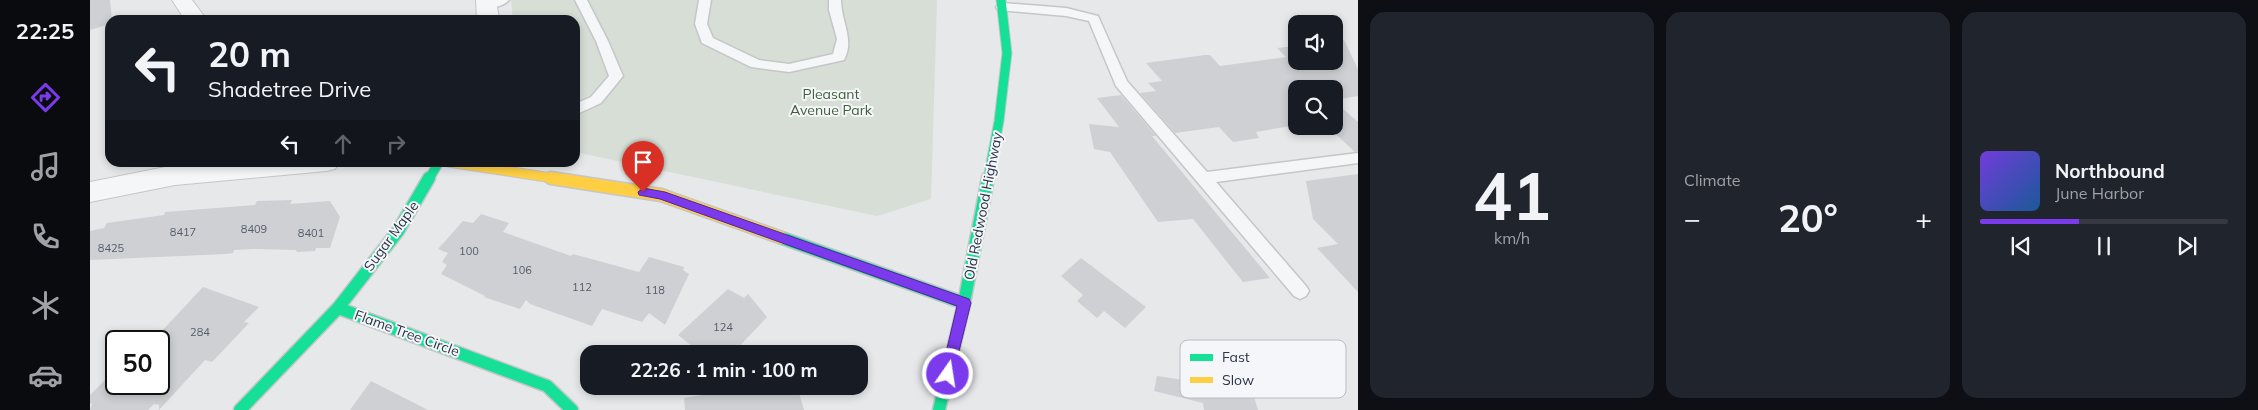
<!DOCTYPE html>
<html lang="en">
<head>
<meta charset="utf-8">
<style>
	:root { --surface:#171b24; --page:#20242c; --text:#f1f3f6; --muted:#9ea1a6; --line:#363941; --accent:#7c3aed }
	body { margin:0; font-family:Mulish,sans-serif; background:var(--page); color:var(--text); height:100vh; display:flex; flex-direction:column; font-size:19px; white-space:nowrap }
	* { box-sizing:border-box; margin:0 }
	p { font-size:16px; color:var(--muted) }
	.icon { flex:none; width:28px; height:28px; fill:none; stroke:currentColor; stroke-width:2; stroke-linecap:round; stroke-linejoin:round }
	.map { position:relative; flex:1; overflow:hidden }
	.details { display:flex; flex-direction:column; gap:12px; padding:12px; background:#0d0f14; width:900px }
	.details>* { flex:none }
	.top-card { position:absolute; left:15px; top:15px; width:475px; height:152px; border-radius:15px; box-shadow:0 2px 8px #0003; background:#171b24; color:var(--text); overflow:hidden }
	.tools { position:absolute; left:1198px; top:15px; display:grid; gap:10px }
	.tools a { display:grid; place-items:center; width:55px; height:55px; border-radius:10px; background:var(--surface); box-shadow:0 2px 8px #0003; font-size:25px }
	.speed { position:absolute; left:15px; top:330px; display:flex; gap:10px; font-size:25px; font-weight:700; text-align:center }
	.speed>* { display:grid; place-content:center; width:65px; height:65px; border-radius:50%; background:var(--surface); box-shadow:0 2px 8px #0003; line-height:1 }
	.speed .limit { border:2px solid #111; border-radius:8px; background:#fff; color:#111 }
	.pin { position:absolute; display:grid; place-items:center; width:42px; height:42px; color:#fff; margin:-51px -21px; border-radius:50% 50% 50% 0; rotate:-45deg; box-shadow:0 0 5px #0007 }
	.pin .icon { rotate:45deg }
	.me { position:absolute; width:55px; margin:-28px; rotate:13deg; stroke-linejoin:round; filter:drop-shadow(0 0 4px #0008) }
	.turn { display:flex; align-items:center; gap:18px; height:105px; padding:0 20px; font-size:22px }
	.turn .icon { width:65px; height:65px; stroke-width:2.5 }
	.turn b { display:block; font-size:35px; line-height:42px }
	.lanes { display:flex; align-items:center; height:48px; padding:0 20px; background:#0003; justify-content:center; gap:25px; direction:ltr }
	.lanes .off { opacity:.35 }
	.big { font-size:38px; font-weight:700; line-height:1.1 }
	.details .tile { flex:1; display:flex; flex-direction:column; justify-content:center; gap:8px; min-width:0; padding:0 18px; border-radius:15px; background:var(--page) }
	.details .dial { align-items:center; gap:0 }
	.dial b { font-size:65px; line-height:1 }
	.song { display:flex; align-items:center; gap:15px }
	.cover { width:60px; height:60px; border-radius:8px; background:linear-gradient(135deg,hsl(260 70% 55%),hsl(210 70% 35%)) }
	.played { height:5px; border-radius:2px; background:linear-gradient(90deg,var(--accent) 40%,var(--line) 40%) }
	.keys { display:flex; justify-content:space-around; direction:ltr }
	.heat { display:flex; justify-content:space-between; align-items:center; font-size:28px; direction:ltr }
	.details .tiles { flex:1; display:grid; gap:12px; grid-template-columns:repeat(3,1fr) }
	.trip { position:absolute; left:490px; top:345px; width:288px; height:50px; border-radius:15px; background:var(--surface); box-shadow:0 2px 8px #0003; font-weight:700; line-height:50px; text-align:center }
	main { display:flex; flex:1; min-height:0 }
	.tab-bar { display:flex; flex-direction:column; width:90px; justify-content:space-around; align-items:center; background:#090b0e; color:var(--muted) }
	.tab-bar .icon { width:35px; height:35px }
	.tab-bar .selected { color:var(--accent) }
	.tab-bar b { font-size:22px; color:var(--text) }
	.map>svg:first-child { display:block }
	.green { fill:#d6ded6 }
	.building { fill:#ced0d3 }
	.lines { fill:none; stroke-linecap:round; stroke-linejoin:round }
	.lane-casing { stroke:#c4c6c8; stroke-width:3 }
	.street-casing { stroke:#c4c6c8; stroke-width:2 }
	.fast-far1-casing { stroke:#c4c6c8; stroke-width:11 }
	.fast-casing { stroke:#c4c6c8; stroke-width:15 }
	.slow-far1-casing { stroke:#c4c6c8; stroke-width:11 }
	.slow-casing { stroke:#c4c6c8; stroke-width:15 }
	.lane { fill:#f5f6f7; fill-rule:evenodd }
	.street { fill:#f5f6f7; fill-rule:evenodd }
	.fast-far1 { stroke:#16e098; stroke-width:9 }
	.fast { stroke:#16e098; stroke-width:12 }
	.slow-far1 { stroke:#ffcf43; stroke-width:9 }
	.slow { stroke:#ffcf43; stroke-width:12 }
	.route { fill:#7c3aed; stroke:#51269a }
	.labels { text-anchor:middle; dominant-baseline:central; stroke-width:4; stroke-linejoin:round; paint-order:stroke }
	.number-label { font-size:11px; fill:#545c69 }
	.park-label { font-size:14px; fill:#3f6138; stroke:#f4f6f9 }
	.street-label { font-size:14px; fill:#2b3445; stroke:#f4f6f9 }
	.key { fill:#f4f6f9; stroke:#b8bcc3; stroke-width:1 }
	.key-label { font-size:14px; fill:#2b3445 }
</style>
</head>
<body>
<main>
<nav class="tab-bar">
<b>22:25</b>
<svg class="icon selected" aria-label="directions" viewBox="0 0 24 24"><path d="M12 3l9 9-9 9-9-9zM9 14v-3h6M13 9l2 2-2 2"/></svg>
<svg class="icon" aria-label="music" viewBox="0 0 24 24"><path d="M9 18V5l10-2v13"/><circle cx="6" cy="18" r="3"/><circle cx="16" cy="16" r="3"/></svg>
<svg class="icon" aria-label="phone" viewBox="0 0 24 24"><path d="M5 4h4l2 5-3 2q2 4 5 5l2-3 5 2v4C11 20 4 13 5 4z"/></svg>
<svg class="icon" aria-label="climate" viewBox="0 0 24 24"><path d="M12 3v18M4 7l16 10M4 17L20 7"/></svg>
<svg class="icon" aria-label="car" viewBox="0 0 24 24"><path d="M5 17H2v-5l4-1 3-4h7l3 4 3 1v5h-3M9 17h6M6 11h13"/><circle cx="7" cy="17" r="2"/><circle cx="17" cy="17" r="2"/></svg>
</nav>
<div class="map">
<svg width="1268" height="410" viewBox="0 0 1268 410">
	<rect width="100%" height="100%" fill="#e6e8ea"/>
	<polygon class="green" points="421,0 847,0 841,199 787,216 485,152 485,20 423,20"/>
	<g class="building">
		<polygon points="0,0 20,0 22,20 20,20 20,24 0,30"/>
		<polygon points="1254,40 1268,69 1268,96 1244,100 1244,89 1206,89 1206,125 1166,132 1169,138 1143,142 1129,127 1085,133 1050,93 1066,91 1058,83 1072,81 1056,63 1115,55 1120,55 1130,66 1196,57 1187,48 1206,46 1206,61 1244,61 1244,41"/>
		<polygon points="1031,95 1066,136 1062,136 1180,278 1153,282 1103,219 1068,222 1020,152 1004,149 999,124 1029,127 1007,98"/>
		<polygon points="1244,101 1268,122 1268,151 1265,152 1237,126 1244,126"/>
		<polygon points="1268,174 1268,292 1227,248 1248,244 1223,219 1216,181"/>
		<polygon points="202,200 200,204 240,201 250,217 240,248 226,248 225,251 207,252 206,250 164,249 144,250 143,253 136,254 0,260 0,231 14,228 17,223 74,215 75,212 165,205 167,201"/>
		<polygon points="391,214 419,223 413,232 481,256 483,254 549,272 559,257 594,267 593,270 599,274 575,325 559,313 552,322 512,309 502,326 440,304 436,300 430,309 394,297 395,296 351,274 357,265 352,262 358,253 348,249 373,221 383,223"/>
		<polygon points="991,258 1056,307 1035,328 1014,311 1007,318 987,301 993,295 971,276"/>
		<polygon points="113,287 169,307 154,322 159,323 122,362 115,360 69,410 69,405 64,404 58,410 0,410 2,404 0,403 0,395 26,369 26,384 69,384 69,334"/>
		<polygon points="638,289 654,298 658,294 677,317 642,354 612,354 588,335"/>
		<polygon points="1067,376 1162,390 1168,410 1114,410 1113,403 1064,391"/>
		<polygon points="281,381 338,410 260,410"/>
		<polygon points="664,386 707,386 714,410 595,410 594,398"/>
	</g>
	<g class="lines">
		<g class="lane-casing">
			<g id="lane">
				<path d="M401 0H419C414 6 401 9 394 8L392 5Z"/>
				<polygon points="485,0 497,0 518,41 533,76 511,103 485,115 485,104 501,97 519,76 506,41"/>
				<path d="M609 0H621L617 24 623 38 669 60 699 64 743 54 747 39 739 10V0H751C751 21 765 40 754 60L699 72 661 67 612 43 605 24Z"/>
				<polygon points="912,3 976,8 1008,16 1037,81 1117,172 1268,153 1268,163 1126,182 1216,286 1219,291 1216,296 1210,299 1204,296 1026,86 999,21 976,16 908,10 906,7"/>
			</g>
		</g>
		<g class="street-casing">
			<g id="street">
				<polygon points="82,0 102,0 117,20 95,20"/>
				<polygon points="386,0 406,0 409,20 387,20"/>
				<polygon points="119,162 249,162 245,169 236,171 85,185 0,202 0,182 85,165"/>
			</g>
		</g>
		<g class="fast-far1-casing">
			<g id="fast-far1">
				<polyline points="339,179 349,162"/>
				<polyline points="898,179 909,121 917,53 911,0"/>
			</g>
		</g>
		<g class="fast-casing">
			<g id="fast">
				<polyline points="692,238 874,303"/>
				<polyline points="248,308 457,386 482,410"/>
				<polyline points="150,410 248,308 308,231 339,178"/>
				<polyline points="849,410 874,303 898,178"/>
			</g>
		</g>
		<g class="slow-far1-casing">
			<polyline id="slow-far1" points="358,162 469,179"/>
		</g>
		<g class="slow-casing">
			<polyline id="slow" points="461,178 571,195 692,238"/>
		</g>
		<use href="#lane" class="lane"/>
		<use href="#street" class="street"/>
		<use href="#fast-far1" class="fast-far1"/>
		<use href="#fast" class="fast"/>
		<use href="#slow-far1" class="slow-far1"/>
		<use href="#slow" class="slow"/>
	</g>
	<polygon class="route" points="553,188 575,192 879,299 881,303 862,379 858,381 853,379 851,374 867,306 570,199 549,195 548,192"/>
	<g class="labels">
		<g class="number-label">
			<text x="164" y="229">8409</text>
			<text x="93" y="232">8417</text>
			<text x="221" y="233">8401</text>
			<text x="21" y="248">8425</text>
			<text x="379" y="251">100</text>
			<text x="432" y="270">106</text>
			<text x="492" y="287">112</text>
			<text x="565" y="290">118</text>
			<text x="633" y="327">124</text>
			<text x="110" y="332">284</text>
		</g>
		<g class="park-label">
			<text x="741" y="94">Pleasant<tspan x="741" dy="16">Avenue Park</tspan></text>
		</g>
		<g class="street-label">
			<text transform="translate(893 206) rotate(-79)">Old Redwood Highway</text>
			<text transform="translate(301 236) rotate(-54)">Sugar Maple</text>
			<text transform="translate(317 333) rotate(20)">Flame Tree Circle</text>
		</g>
	</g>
	<rect x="1090" y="340" width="166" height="58" rx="8" class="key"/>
	<rect x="1100" y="354" width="23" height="7" fill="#16e098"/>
	<rect x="1100" y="377" width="23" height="6" fill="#ffcf43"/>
	<g class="key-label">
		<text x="1132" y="362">Fast</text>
		<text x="1132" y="385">Slow</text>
	</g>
</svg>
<div class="tools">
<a><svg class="icon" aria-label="sound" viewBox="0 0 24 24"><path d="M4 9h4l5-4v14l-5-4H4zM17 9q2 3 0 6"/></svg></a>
<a><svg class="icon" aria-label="search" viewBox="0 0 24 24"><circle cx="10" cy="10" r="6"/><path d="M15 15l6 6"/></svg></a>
</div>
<div class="speed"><div class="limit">50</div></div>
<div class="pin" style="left:553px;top:192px;background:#d93025"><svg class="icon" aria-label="arrive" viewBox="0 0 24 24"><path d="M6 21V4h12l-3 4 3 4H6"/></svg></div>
<svg class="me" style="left:858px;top:374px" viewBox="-20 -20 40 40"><circle r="17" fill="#7c3aed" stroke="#fff" stroke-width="3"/><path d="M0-11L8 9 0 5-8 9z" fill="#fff"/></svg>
<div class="trip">22:26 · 1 min · 100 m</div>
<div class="top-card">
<div class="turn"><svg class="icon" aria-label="left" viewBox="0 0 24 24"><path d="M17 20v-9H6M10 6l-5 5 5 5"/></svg><div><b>20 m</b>Shadetree Drive</div></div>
<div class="lanes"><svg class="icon" aria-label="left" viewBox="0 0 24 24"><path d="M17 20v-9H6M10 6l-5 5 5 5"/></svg><svg class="icon off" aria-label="ahead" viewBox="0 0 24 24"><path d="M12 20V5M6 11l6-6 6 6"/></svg><svg class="icon off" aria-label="right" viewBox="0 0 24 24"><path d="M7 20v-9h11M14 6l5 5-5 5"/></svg></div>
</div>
</div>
<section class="details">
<div class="tiles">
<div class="tile dial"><b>41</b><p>km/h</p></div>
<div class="tile"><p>Climate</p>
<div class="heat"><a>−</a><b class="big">20°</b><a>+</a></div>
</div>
<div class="tile">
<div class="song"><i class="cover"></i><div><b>Northbound</b><p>June Harbor</p></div></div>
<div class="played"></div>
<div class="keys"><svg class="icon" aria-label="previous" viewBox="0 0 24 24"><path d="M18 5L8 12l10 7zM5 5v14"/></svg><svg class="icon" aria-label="pause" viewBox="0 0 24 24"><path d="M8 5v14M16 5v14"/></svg><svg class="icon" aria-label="next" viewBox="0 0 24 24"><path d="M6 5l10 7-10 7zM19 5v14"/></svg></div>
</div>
</div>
</section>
</main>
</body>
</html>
